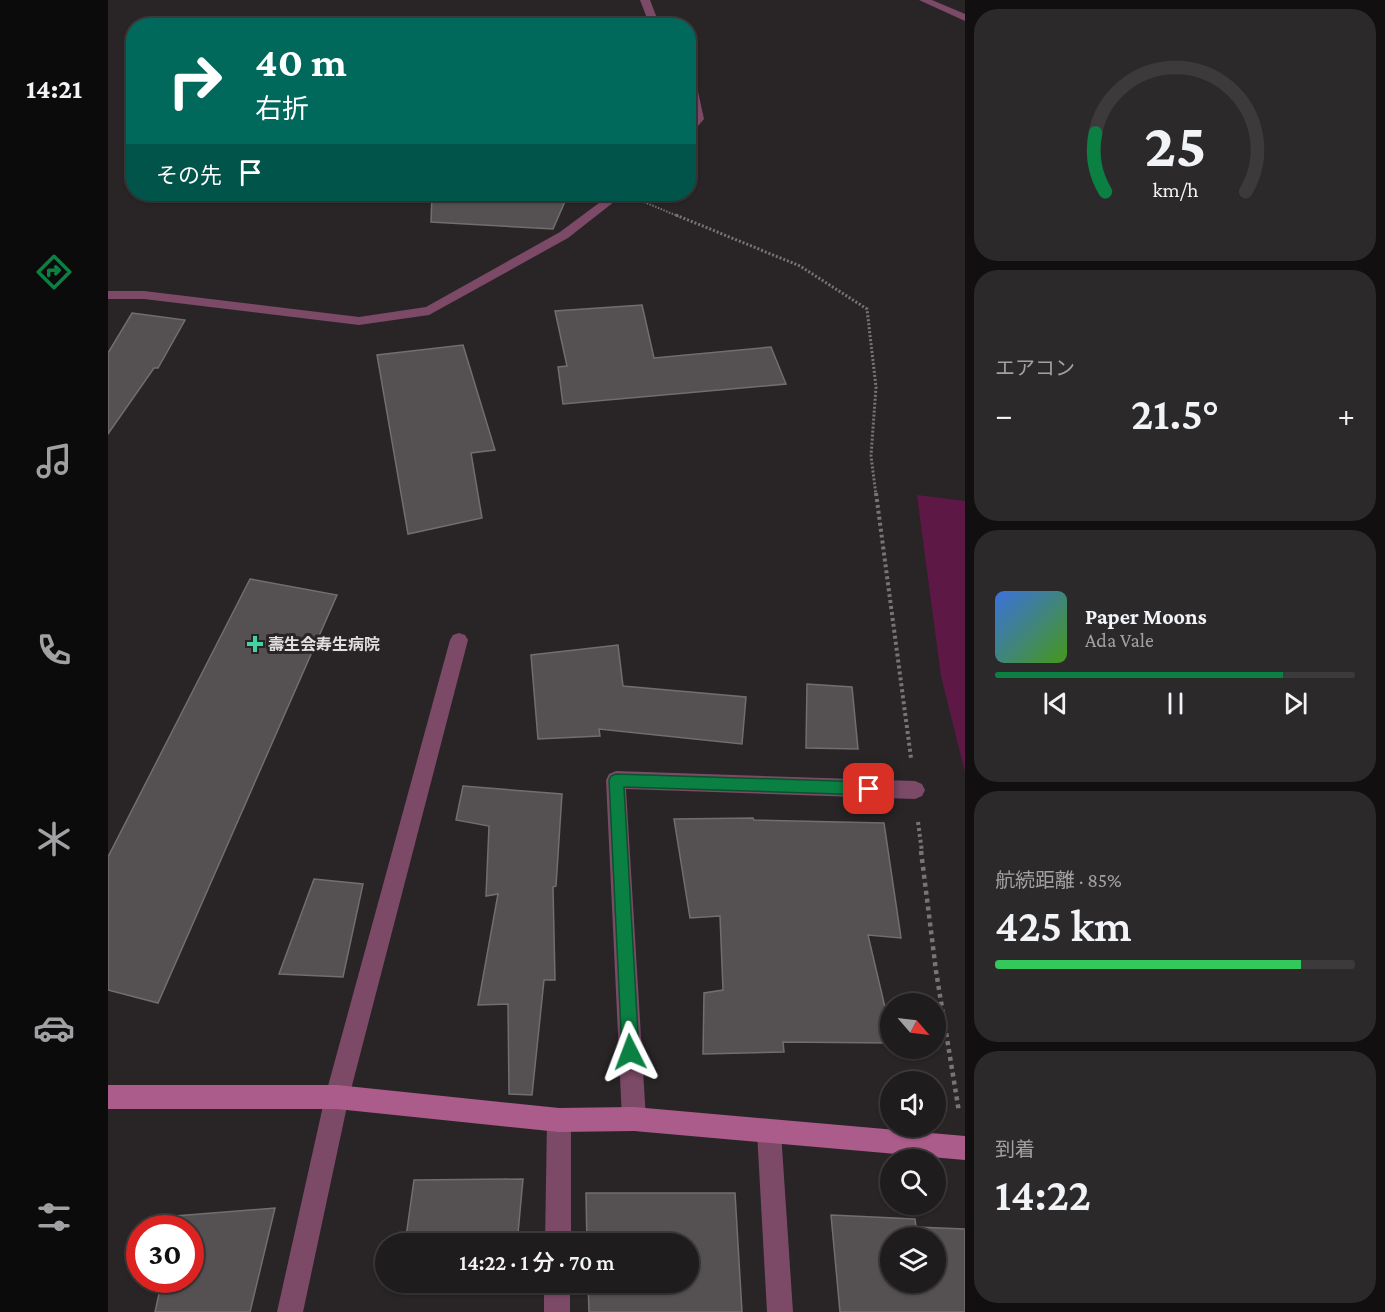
<!DOCTYPE html>
<html lang="ja">
<head>
<meta charset="utf-8">
<style>
	:root { --surface:#1f1c1d; --page:#2c292a; --text:#f1f3f6; --muted:#a1a1a4; --line:#3c3a3b; --accent:#0b8043 }
	body { margin:0; font-family:"Crimson Pro","Noto Sans JP",serif; background:var(--page); color:var(--text); height:100vh; display:flex; flex-direction:column; font-size:22px; white-space:nowrap }
	* { box-sizing:border-box; margin:0 }
	p { font-size:20px; color:var(--muted) }
	.icon { flex:none; width:33px; height:33px; fill:none; stroke:currentColor; stroke-width:2; stroke-linecap:round; stroke-linejoin:round }
	.map { position:relative; flex:1; overflow:hidden }
	.side { display:flex; flex-direction:column; gap:9px; padding:9px; background:#110f10; width:420px }
	.side>* { flex:none }
	.guide { position:absolute; left:18px; top:18px; width:570px; height:183px; border-radius:24px; box-shadow:0 2px 4px #0004,0 0 0 2px var(--line); background:#00695c; color:#fff; overflow:hidden }
	.needle { width:39px; rotate:118deg }
	.controls { position:absolute; left:772px; top:993px; display:grid; gap:12px }
	.controls a { display:grid; place-items:center; width:66px; height:66px; border-radius:50%; background:var(--surface); box-shadow:0 2px 4px #0004,0 0 0 2px var(--line); font-size:30px }
	.speed { position:absolute; left:18px; top:1215px; display:flex; gap:12px; font-size:30px; font-weight:700; text-align:center }
	.speed>* { display:grid; place-content:center; width:78px; height:78px; border-radius:50%; background:var(--surface); box-shadow:0 2px 4px #0004,0 0 0 2px var(--line); line-height:1 }
	.speed .limit { border:9px solid #d22; background:#fff; color:#111 }
	.pin { position:absolute; display:grid; place-items:center; width:51px; height:51px; color:#fff; margin:-26px; border-radius:12px; box-shadow:0 3px 9px #0006 }
	.me { position:absolute; width:66px; margin:-33px; rotate:357deg; stroke-linejoin:round; filter:drop-shadow(0 0 4px #0008) }
	.turn { display:flex; align-items:center; gap:21px; height:126px; padding:0 30px; font-size:27px }
	.turn .icon { width:78px; height:78px; stroke-width:2.5 }
	.turn b { display:block; font-size:42px; line-height:51px }
	.then { display:flex; align-items:center; height:57px; padding:0 30px; background:#0003; gap:12px; font-size:22px }
	.big { font-size:45px; font-weight:600; line-height:1.1 }
	.side .card { flex:1; display:flex; flex-direction:column; justify-content:center; gap:9px; min-width:0; padding:0 21px; border-radius:24px; background:var(--page) }
	.side .dial { align-items:center; gap:0 }
	.dial svg { height:156px; overflow:visible; fill:none; stroke:var(--line); stroke-width:7; stroke-linecap:round; text-anchor:middle }
	.dial text { fill:var(--text); stroke:none }
	.song { display:flex; align-items:center; gap:18px }
	.cover { width:72px; height:72px; border-radius:9px; background:linear-gradient(135deg,hsl(220 70% 55%),hsl(100 70% 35%)) }
	.played { height:6px; border-radius:3px; background:linear-gradient(90deg,var(--accent) 80%,var(--line) 80%) }
	.keys { display:flex; justify-content:space-around; direction:ltr }
	.heat { display:flex; justify-content:space-between; align-items:center; font-size:33px; direction:ltr }
	.charge { height:9px; border-radius:4px; background:linear-gradient(90deg,#34c759 85%,var(--line) 0) }
	.trip { position:absolute; left:267px; top:1233px; width:324px; height:60px; border-radius:30px; background:var(--surface); box-shadow:0 2px 4px #0004,0 0 0 2px var(--line); font-weight:600; line-height:60px; text-align:center }
	main { display:flex; flex:1; min-height:0 }
	.dock { display:flex; flex-direction:column; width:108px; justify-content:space-around; align-items:center; background:#0c0b0c; color:var(--muted) }
	.dock .icon { width:42px; height:42px }
	.dock .selected { color:var(--accent) }
	.dock b { font-size:27px; color:var(--text) }
	.map>svg:first-child { display:block }
	.green { fill:#5d1845 }
	.building { fill:#555052; stroke:#736d70; stroke-width:1.5; fill-rule:evenodd }
	.lines { fill:none; stroke-linecap:round; stroke-linejoin:round }
	.path-far3 { stroke:#787476; stroke-width:2; stroke-dasharray:1.5 1.5; stroke-linecap:butt }
	.path-far2 { stroke:#787476; stroke-width:3; stroke-dasharray:2 2; stroke-linecap:butt }
	.path-far1 { stroke:#787476; stroke-width:4; stroke-dasharray:3 3; stroke-linecap:butt }
	.path { stroke:#787476; stroke-width:4.5; stroke-dasharray:4 4; stroke-linecap:butt }
	.street { fill:#7c4a67; fill-rule:evenodd }
	.secondary { fill:#ac5c8b; fill-rule:evenodd }
	.route { fill:#0b8043; stroke:#07532c; stroke-width:1.5 }
	.poi-dot { fill:#42d4a0; stroke:#292527; stroke-width:2 }
	.labels { text-anchor:middle; dominant-baseline:central; stroke-width:6; stroke-linejoin:round; paint-order:stroke }
	.poi-label { font-size:16px; font-weight:bold; fill:#e2dfe0; stroke:#292527; text-anchor:start }
</style>
</head>
<body>
<main>
<nav class="dock">
<b>14:21</b>
<svg class="icon selected" aria-label="directions" viewBox="0 0 24 24"><path d="M12 3l9 9-9 9-9-9zM9 14v-3h6M13 9l2 2-2 2"/></svg>
<svg class="icon" aria-label="music" viewBox="0 0 24 24"><path d="M9 18V5l10-2v13"/><circle cx="6" cy="18" r="3"/><circle cx="16" cy="16" r="3"/></svg>
<svg class="icon" aria-label="phone" viewBox="0 0 24 24"><path d="M5 4h4l2 5-3 2q2 4 5 5l2-3 5 2v4C11 20 4 13 5 4z"/></svg>
<svg class="icon" aria-label="climate" viewBox="0 0 24 24"><path d="M12 3v18M4 7l16 10M4 17L20 7"/></svg>
<svg class="icon" aria-label="car" viewBox="0 0 24 24"><path d="M5 17H2v-5l4-1 3-4h7l3 4 3 1v5h-3M9 17h6M6 11h13"/><circle cx="7" cy="17" r="2"/><circle cx="17" cy="17" r="2"/></svg>
<svg class="icon" aria-label="filters" viewBox="0 0 24 24"><path d="M4 7h16M4 17h16"/><circle cx="9" cy="7" r="2"/><circle cx="15" cy="17" r="2"/></svg>
</nav>
<div class="map">
<svg width="857" height="1312" viewBox="0 0 857 1312">
	<rect width="100%" height="100%" fill="#292527"/>
	<polygon class="green" points="809,495 857,501 857,772 833,676"/>
	<g class="building">
		<polygon points="324,194 427,194 458,199 445,229 323,222"/>
		<polygon points="534,305 546,358 663,347 678,384 455,404 450,367 459,366 447,311"/>
		<polygon points="24,313 77,320 50,368 46,368 0,434 0,353"/>
		<polygon points="355,345 387,450 363,453 374,518 300,534 269,355"/>
		<polygon points="142,579 229,595 50,1003 0,990 0,857"/>
		<polygon points="510,645 515,686 638,697 634,744 491,729 492,736 430,739 423,655"/>
		<polygon points="699,684 744,687 750,749 698,748"/>
		<polygon points="355,786 454,794 448,886 445,887 447,980 436,980 424,1095 401,1094 400,1004 370,1005 390,894 378,896 381,826 348,820"/>
		<polygon points="645,818 646,820 776,823 793,938 760,935 783,1033 783,1043 675,1042 676,1052 595,1054 596,993 615,990 612,916 582,918 566,819"/>
		<polygon points="206,879 255,884 235,977 171,974"/>
		<polygon points="415,1179 409,1244 297,1244 306,1180"/>
		<polygon points="478,1193 627,1193 634,1312 481,1312 480,1282 580,1282 580,1244 479,1244"/>
		<polygon points="167,1208 142,1312 47,1312 54,1280 82,1280 82,1228 65,1228 67,1216"/>
		<path d="M723 1215 807 1219 808 1227 857 1229V1312H732ZM783 1238H828V1282H783Z"/>
		<polygon points="292,1282 404,1282 403,1294 292,1287"/>
	</g>
	<g class="lines">
		<polyline class="path-far3" points="536,202 572,217"/>
		<polyline class="path-far2" points="568,215 692,266 759,309 768,387 763,456 768,495"/>
		<g class="path-far1">
			<polyline points="768,493 803,758"/>
			<polyline points="810,822 814,852"/>
		</g>
		<polyline class="path" points="813,851 828,971 851,1112"/>
		<g class="street">
			<polygon points="532,0 542,0 552,26 542,26"/>
			<polygon points="811,0 824,0 857,14 857,21"/>
			<polygon points="580,66 585,69 596,119 584,133 580,134 580,123 584,119 580,99"/>
			<polygon points="503,194 516,194 460,238 321,315 251,325 36,299 0,299 0,291 36,291 251,317 318,307 452,232"/>
			<polygon points="351,633 357,635 360,640 241,1097 195,1312 169,1312 217,1097 342,640 345,635"/>
			<polygon points="508,771 807,781 814,784 817,790 814,796 807,799 518,789 538,1119 534,1127 526,1131 518,1127 514,1119 498,780 501,774"/>
			<polygon points="451,1108 459,1112 463,1120 463,1244 437,1244 439,1120 443,1112"/>
			<polygon points="661,1120 670,1123 673,1132 685,1312 659,1312 649,1132 652,1123"/>
			<rect x="436" y="1282" width="26" height="30"/>
		</g>
		<polygon class="secondary" points="0,1085 229,1085 451,1108 526,1107 857,1136 857,1160 526,1131 451,1132 229,1109 0,1109"/>
	</g>
	<polygon class="route" points="508,774 761,782 766,784 768,789 766,793 761,795 516,787 531,1052 528,1058 522,1060 516,1058 514,1052 501,780 503,776"/>
	<path class="poi-dot" d="M144 635h6v6h6v6h-6v6h-6v-6h-6v-6h6z"/>
	<g class="labels">
		<g class="poi-label">
			<text x="160" y="644">壽生会寿生病院</text>
		</g>
	</g>
</svg>
<div class="controls">
<a><svg class="needle" viewBox="-14 -14 28 28"><path d="M0-13l5 13h-10z" fill="#e53935"/><path d="M0 13l5-13h-10z" fill="#a1a1a4"/></svg></a>
<a><svg class="icon" aria-label="sound" viewBox="0 0 24 24"><path d="M4 9h4l5-4v14l-5-4H4zM17 9q2 3 0 6"/></svg></a>
<a><svg class="icon" aria-label="search" viewBox="0 0 24 24"><circle cx="10" cy="10" r="6"/><path d="M15 15l6 6"/></svg></a>
<a><svg class="icon" aria-label="layers" viewBox="0 0 24 24"><path d="M12 4l9 5-9 5-9-5zM3 14l9 5 9-5"/></svg></a>
</div>
<div class="speed"><div class="limit">30</div></div>
<div class="pin" style="left:761px;top:789px;background:#d93025"><svg class="icon" aria-label="arrive" viewBox="0 0 24 24"><path d="M6 21V4h12l-3 4 3 4H6"/></svg></div>
<svg class="me" style="left:522px;top:1052px" viewBox="-20 -20 40 40"><path d="M0-17L14 15 0 8-14 15z" fill="#0b8043" stroke="#fff" stroke-width="4"/></svg>
<div class="trip">14:22 · 1 分 · 70 m</div>
<div class="guide">
<div class="turn"><svg class="icon" aria-label="right" viewBox="0 0 24 24"><path d="M7 20v-9h11M14 6l5 5-5 5"/></svg><div><b>40 m</b>右折</div></div>
<div class="then">その先<svg class="icon" aria-label="arrive" viewBox="0 0 24 24"><path d="M6 21V4h12l-3 4 3 4H6"/></svg></div>
</div>
</div>
<section class="side">
<div class="card dial"><svg viewBox="0 0 100 80">
<path d="M14 69A42 42 0 1 1 86 69"/>
<path d="M14 69A42 42 0 0 1 9 39" stroke="#0b8043"/>
<text x="50" y="56" font-size="32" font-weight="700">25</text>
<text x="50" y="72" font-size="11">km/h</text>
</svg></div>
<div class="card"><p>エアコン</p>
<div class="heat"><a>−</a><b class="big">21.5°</b><a>+</a></div>
</div>
<div class="card">
<div class="song"><i class="cover"></i><div><b>Paper Moons</b><p>Ada Vale</p></div></div>
<div class="played"></div>
<div class="keys"><svg class="icon" aria-label="previous" viewBox="0 0 24 24"><path d="M18 5L8 12l10 7zM5 5v14"/></svg><svg class="icon" aria-label="pause" viewBox="0 0 24 24"><path d="M8 5v14M16 5v14"/></svg><svg class="icon" aria-label="next" viewBox="0 0 24 24"><path d="M6 5l10 7-10 7zM19 5v14"/></svg></div>
</div>
<div class="card"><p>航続距離 · 85%</p><b class="big">425 km</b><div class="charge"></div></div>
<div class="card"><p>到着</p><b class="big">14:22</b></div>
</section>
</main>
</body>
</html>
